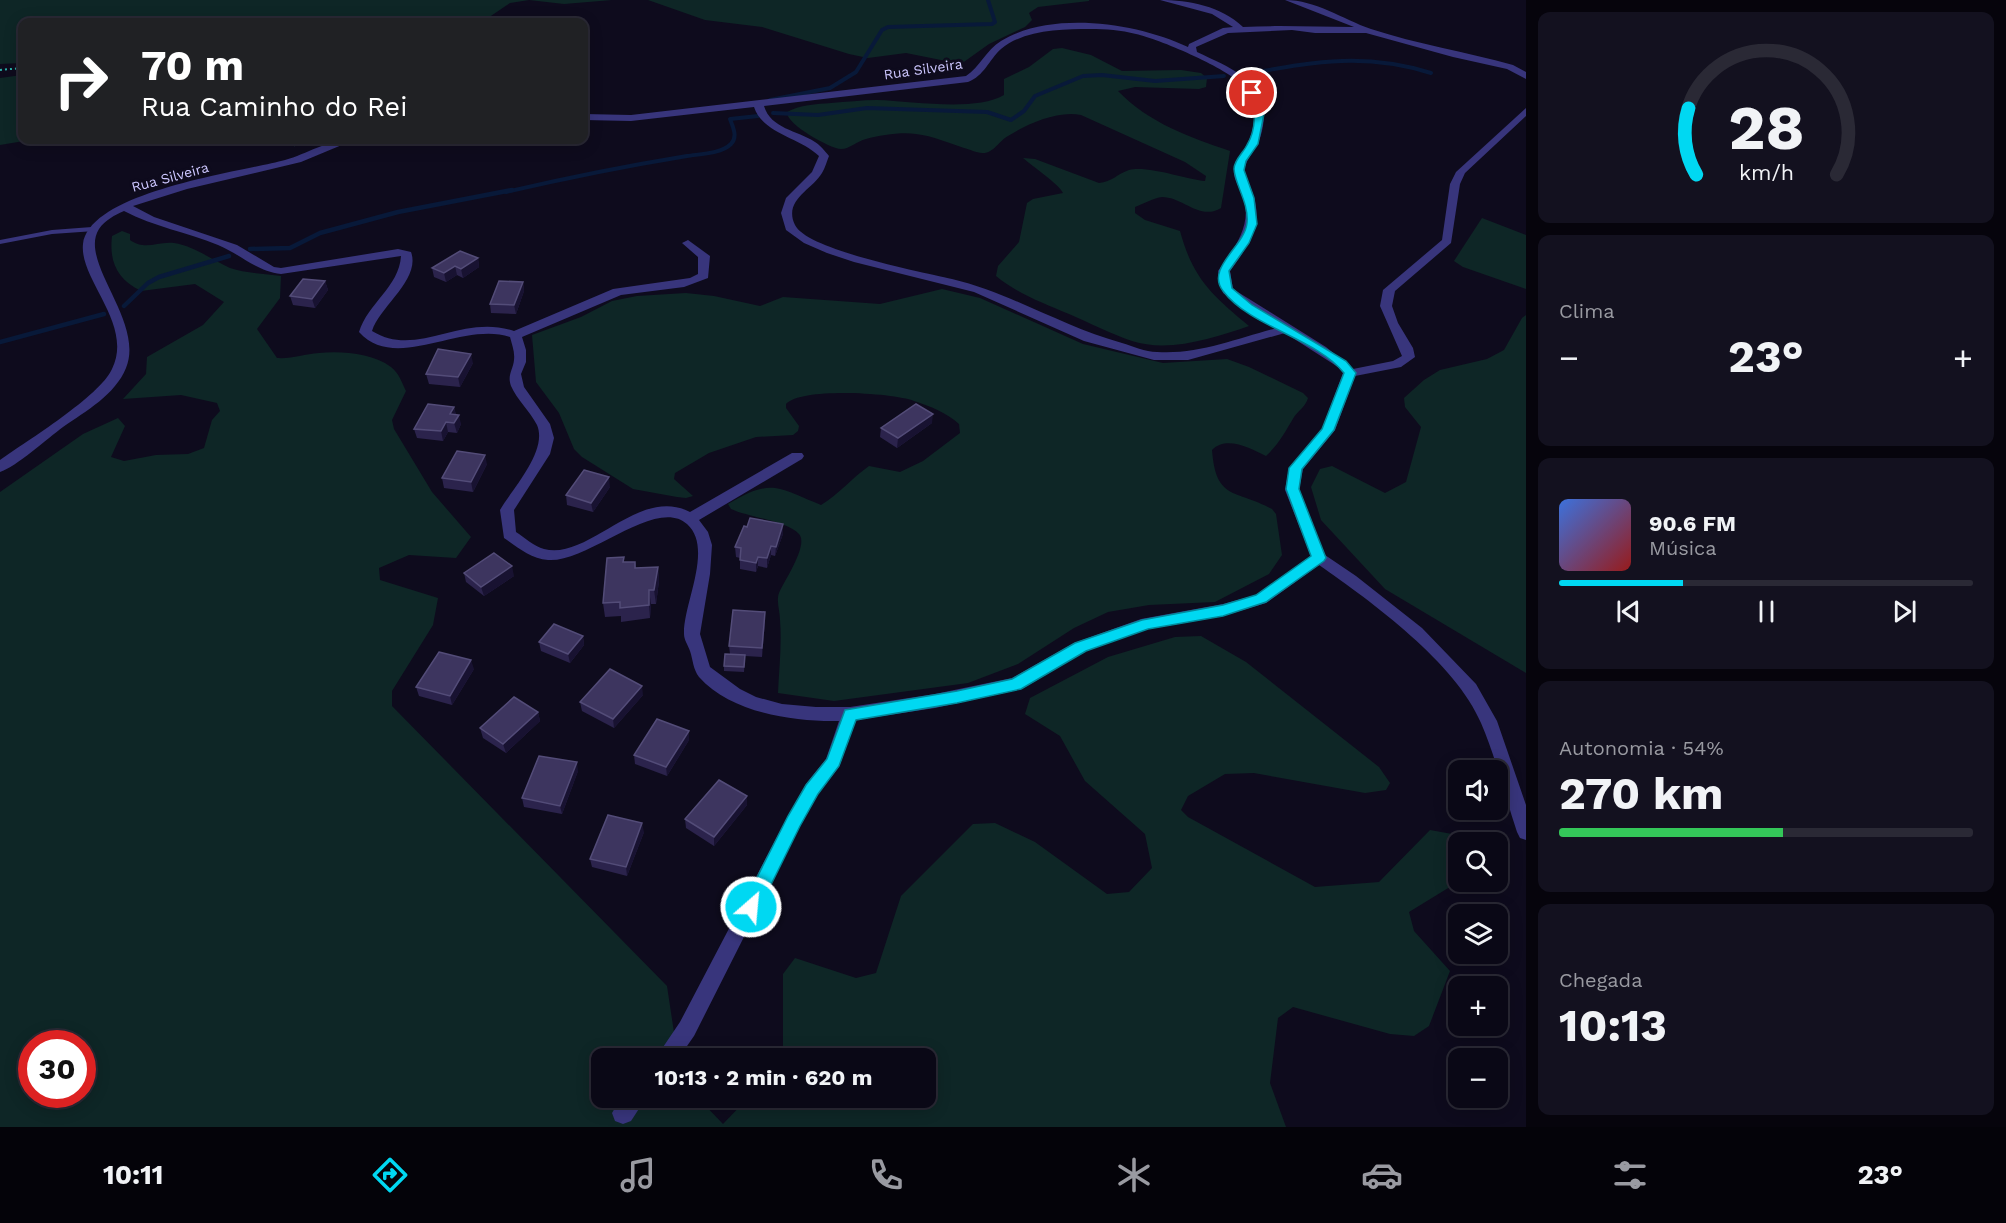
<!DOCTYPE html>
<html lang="pt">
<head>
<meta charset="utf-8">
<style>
	:root { --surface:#0a0816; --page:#13111f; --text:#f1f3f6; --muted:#999aa1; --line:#2a2935; --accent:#00d8f2 }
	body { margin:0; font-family:"Work Sans",sans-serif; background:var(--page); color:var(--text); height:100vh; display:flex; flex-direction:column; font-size:22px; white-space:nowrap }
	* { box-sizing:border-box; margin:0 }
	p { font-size:20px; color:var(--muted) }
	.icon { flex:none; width:33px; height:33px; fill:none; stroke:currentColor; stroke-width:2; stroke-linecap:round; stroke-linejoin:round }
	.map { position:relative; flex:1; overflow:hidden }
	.panel { display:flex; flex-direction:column; gap:12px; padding:12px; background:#06040c; width:480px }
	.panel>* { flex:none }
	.hud { position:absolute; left:18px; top:18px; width:570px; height:126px; border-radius:12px; box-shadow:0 3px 15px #0003,0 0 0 2px var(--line); background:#202124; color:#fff; overflow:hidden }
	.controls { position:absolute; left:1448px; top:760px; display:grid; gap:12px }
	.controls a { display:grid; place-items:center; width:60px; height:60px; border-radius:12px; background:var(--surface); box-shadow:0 3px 15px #0003,0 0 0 2px var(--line); font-size:30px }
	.speed { position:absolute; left:18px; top:1030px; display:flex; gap:12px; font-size:30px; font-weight:700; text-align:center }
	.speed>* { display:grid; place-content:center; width:78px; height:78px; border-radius:50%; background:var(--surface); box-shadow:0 3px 15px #0003,0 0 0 2px var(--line); line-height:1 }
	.speed .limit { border:9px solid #d22; background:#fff; color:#111 }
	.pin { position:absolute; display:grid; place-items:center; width:51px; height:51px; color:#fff; margin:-26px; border:3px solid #fff; border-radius:50%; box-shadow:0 2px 6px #0007 }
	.me { position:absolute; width:66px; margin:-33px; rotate:27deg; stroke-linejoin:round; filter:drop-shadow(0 0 4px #0008) }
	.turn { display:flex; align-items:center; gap:21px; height:126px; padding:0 24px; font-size:27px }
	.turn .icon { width:78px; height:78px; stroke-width:2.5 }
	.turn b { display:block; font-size:42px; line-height:51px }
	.big { font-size:45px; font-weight:700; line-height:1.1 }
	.panel .tile { flex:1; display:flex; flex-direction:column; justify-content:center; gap:9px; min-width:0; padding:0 21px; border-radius:12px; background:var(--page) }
	.panel .dial { align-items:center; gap:0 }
	.dial svg { height:156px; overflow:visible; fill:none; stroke:var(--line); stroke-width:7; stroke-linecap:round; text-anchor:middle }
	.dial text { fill:var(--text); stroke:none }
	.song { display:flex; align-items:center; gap:18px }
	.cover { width:72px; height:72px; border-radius:9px; background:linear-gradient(135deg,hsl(220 70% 55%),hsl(0 70% 35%)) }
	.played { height:6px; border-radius:3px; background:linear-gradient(90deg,var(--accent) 30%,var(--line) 30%) }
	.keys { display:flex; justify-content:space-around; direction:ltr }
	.heat { display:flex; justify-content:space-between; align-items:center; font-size:33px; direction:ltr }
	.charge { height:9px; border-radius:4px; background:linear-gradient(90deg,#34c759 54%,var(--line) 0) }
	.trip { position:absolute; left:591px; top:1048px; width:345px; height:60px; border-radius:12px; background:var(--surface); box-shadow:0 3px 15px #0003,0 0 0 2px var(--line); font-weight:700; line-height:60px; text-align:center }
	.menu { display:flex; height:96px; justify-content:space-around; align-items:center; background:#040309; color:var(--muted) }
	.menu .icon { width:42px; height:42px }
	.menu .current { color:var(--accent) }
	.menu b { font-size:27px; color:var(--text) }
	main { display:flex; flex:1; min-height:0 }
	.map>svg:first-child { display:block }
	.green { fill:#0e2626; fill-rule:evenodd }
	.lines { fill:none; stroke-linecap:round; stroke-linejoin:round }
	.stream-far1 { stroke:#081939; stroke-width:4 }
	.stream { stroke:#081939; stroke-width:4.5 }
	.path { stroke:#2baea7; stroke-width:2; stroke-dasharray:2 3; stroke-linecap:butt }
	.lane { fill:#38357c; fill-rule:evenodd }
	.street { fill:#38357c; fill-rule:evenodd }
	.wall { fill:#2b234c }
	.shaded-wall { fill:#181231 }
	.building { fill:#3d355f; stroke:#534c78; stroke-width:1.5 }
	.route { fill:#00d8f2; stroke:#008c9d; stroke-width:1.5 }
	.labels { text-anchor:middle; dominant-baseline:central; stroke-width:6; stroke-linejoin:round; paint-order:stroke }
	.far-street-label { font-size:14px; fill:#cdc7ff; stroke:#0e0b1d }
</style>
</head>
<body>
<main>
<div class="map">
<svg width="1526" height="1127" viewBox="0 0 1526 1127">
	<rect width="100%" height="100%" fill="#0e0b1d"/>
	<g class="green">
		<polygon points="0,0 612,0 564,4 529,0 510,3 482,22 22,22 22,63 0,64"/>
		<polygon points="648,0 1089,0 1089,1 1038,7 1029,13 1032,20 1025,27 989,44 961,64 906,53 868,58 849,54 762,27 705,20"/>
		<path d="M1062 48 1091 55 1122 71 1181 70 1201 73 1207 78 1206 87 1199 89 1135 87 1118 91C1149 123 1189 137 1230 151L1221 208C1200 221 1183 197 1162 197 1154 198 1143 204 1135 207V213L1145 220 1180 231C1193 279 1212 295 1249 326 1214 338 1169 353 1132 341 1111 334 1090 323 1069 314 1043 303 1018 294 996 276L998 266 1019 242 1027 203 1033 199 1063 193C1060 185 1032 166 1023 158L1035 159 1099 183C1112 182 1117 174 1129 170 1147 165 1185 179 1205 181L1206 176 1185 162 1081 115C1058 110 1027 124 1008 136 999 141 993 154 982 153 977 153 969 149 964 148 949 143 933 136 916 134 901 132 881 135 866 139 857 141 850 149 841 149 829 148 786 124 787 112 799 105 817 104 831 103 846 102 862 100 877 100 912 101 975 112 1004 95V79L1029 67 1053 49Z"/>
		<polygon points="22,75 22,140 30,140 0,145 0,78"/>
		<polygon points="1482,218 1526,235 1526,289 1463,267 1454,261"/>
		<path d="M122 231 130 234V240C146 251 157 241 174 243 194 246 212 260 230 268 245 273 265 274 281 276L280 298 257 329 277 358C292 359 304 354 319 353 342 351 372 353 391 367 399 373 402 383 406 391L392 420 394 429 432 492 471 537 456 558 409 555 379 568 380 580 438 598 433 625 392 691V706L667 986 678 1059H602V1098H698L723 1124 748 1098H926V1059H783V974L795 958 856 978 876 973 901 896 973 824 995 823 1035 842 1107 894 1129 892 1152 868 1145 834 1085 781 1060 736 1025 714 1030 698 1108 657 1175 637 1201 636 1246 662 1379 767 1390 783 1386 790 1365 793 1254 773 1225 774 1188 796 1181 810 1188 817 1315 887 1379 882 1430 830 1452 834 1458 843V882L1409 912 1414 931 1450 971 1429 1026 1414 1036 1390 1034 1293 1007 1278 1018 1270 1083 1286 1127H0V492L83 434 118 418 125 426 111 457 124 461 156 455 188 454 204 448 212 420 220 411 217 403 181 395 123 399 146 374 147 357 203 325 224 302 195 284 141 291C117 279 109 262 112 236ZM32 1044H82V1095H32Z"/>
		<path d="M942 289 980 298 1083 344 1163 363 1227 359 1249 367 1303 393 1308 398C1306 406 1299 410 1294 417 1285 432 1279 444 1266 456 1251 449 1227 435 1212 450 1216 501 1235 489 1272 509L1276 514 1282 555 1269 574 1215 602 1149 605 1108 612 1074 628 1018 664 968 683 834 701 778 693C779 669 782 644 780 620 780 611 776 601 779 593 784 581 809 545 799 534 787 521 748 517 731 509L728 504C772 478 776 487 821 505 839 494 852 478 869 466L900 472 923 461 960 433 959 424C947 413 930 406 914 401 893 393 802 387 786 404V408L799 426 798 431 793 435 756 437 709 453 675 473 674 479 693 496 686 498 677 497 633 489 582 457 574 449 559 413 536 382 532 335 581 317 612 301 637 296 686 293 714 296 760 306 783 297 880 304Z"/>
		<polygon points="1526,315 1526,673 1385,589 1321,520 1311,487 1320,469 1332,466 1385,493 1406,482 1421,427 1405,407 1404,398 1424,380 1440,370 1487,359 1504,350 1522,318"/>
	</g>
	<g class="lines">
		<g class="stream-far1">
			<path d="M1246 74C1314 62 1363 52 1431 73"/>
			<polyline points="770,100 830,88 856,72 882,30 888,27 992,24 995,22 988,0"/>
			<polyline points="773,113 818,115 867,108 987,112 1011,120 1024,111 1035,96 1083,76 1102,75 1155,81 1224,76"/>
			<path d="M506 192C566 178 626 166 687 156 699 154 721 154 731 144 738 137 733 127 730 119L758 116"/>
		</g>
		<g class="stream">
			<polyline points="250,249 290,248 320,233 398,212 512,190"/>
			<polyline points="124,306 148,283 159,277 229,256"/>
			<polyline points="0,342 104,314"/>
		</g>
		<g class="path">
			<polyline points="0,70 22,68"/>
			<polyline points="284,140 296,146"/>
		</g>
		<polygon class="lane" points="92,227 95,227 95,231 52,234 0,244 0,240 52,230"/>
		<g class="street">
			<path d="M1160 0C1189 0 1221 6 1243 27 1280 25 1316 27 1354 27L1285 0C1316 0 1342 19 1371 29 1417 44 1466 52 1513 65L1526 72V79L1507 69 1453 57 1366 33H1315L1292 30 1228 33 1196 47 1197 52C1235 70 1277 85 1260 138 1256 150 1246 158 1244 171 1246 181 1252 188 1254 198 1263 226 1246 249 1230 271L1233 289 1326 347 1353 369 1393 361 1402 356 1380 306 1383 290 1442 240 1450 184 1456 172 1526 108V116L1465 173 1460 184 1451 243 1395 291 1392 306 1398 323 1413 348 1415 357 1401 367 1355 376 1335 430 1303 469 1299 490 1325 555 1356 576 1422 628 1476 684 1497 721 1526 805V840L1520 838 1517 832C1505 796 1496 758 1481 723 1456 663 1372 602 1319 565L1266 603 1223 616 1148 629 1086 651 1022 689 935 708 856 720 839 767 818 794 800 826 694 1036 678 1059H655L680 1022 788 816 806 784 826 759 839 721C794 722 731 713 699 677 693 669 693 660 690 651 688 645 684 640 684 634 683 604 714 548 687 524 656 496 588 563 548 560 531 559 517 547 504 538L500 510C513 488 548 451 537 425 530 411 517 400 511 386 507 375 513 370 514 360 515 352 512 345 510 337 461 321 396 373 359 332 368 303 399 287 401 256L281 274C256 271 240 254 218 245 187 232 154 227 124 211 115 215 105 220 99 229 78 262 145 321 126 368 115 395 86 411 63 427 48 438 16 467 0 472V460C27 441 100 396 112 369 134 324 79 280 83 244 90 191 241 172 285 160 307 154 327 140 350 140L349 142 301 162 187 189 133 206 154 217 237 245 274 267 281 268 398 249 411 252C421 279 380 306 372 331 417 359 461 313 514 331L613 289 690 278 698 274V257L682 243 688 240 710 256 708 278 684 287 621 295 522 337 526 350V362L521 374 524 387 550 424 554 438 550 454 514 510 516 532C525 538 534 546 544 549 589 561 639 485 690 512L792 453H802L804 456 802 459 699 520 708 532 712 545 710 574 700 634 710 667 740 689 756 697 782 704 816 707H850L935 694 1012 678 1074 643 1141 619 1223 604 1256 595 1311 556 1285 490 1289 468 1322 429 1343 373 1338 367 1285 333 1188 360H1154L1084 341 974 292 854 262 827 253 804 243 786 230 781 213 786 198 812 172 819 156C799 137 763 134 754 107L631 121 584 120V114L631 115 966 76C980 67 986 50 1001 41 1052 10 1137 23 1188 47L1189 44 1223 28 1233 27 1212 14ZM1090 29C1106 29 1121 30 1136 34 1159 39 1224 67 1240 83 1247 90 1254 100 1254 110 1255 122 1252 136 1246 146 1242 154 1234 161 1234 170 1233 180 1240 187 1243 196 1253 225 1234 249 1218 271L1223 293 1277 328C1238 338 1198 355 1157 352 1145 352 1133 346 1122 343 1063 327 1011 293 952 279 922 272 807 250 795 225 783 200 812 190 822 173 825 168 827 161 829 156 825 151 820 145 815 142 797 130 771 129 764 106L968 82C984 76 989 60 1001 49 1023 30 1062 29 1090 29Z"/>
			<polygon points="621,1098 646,1098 631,1121 623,1124 615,1121 612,1113"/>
		</g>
	</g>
	<g class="wall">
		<polygon points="478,258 479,267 463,278 457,275 446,282 434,277 432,268"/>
		<polygon points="325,281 328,290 315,308 293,305 290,296"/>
		<polygon points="523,282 524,291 516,314 491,313 490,304"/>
		<polygon points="473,363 460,387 429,384 426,374"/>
		<polygon points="454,407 456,415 461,424 457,433 448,432 443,441 417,438 414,429"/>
		<polygon points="932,423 897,448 880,437 881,428"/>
		<polygon points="487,464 473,492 444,488 442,478"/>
		<polygon points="610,487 593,512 567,505 566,495"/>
		<polygon points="783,534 775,556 771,555 767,568 758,566 756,572 740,569 740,558 736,557 735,547"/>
		<polygon points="624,562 635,562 636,568 658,567 659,581 656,604 651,604 650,618 621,622 621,616 605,617 603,603"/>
		<polygon points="464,573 514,576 484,596 466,582"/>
		<polygon points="765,621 762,657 745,656 744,672 724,671 724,666 730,654 729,646"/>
		<polygon points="583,636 584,645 570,663 541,651 539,642"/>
		<polygon points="474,669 452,705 419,696 416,687"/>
		<polygon points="643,695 614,728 582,711 580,702"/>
		<polygon points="538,712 540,721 506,753 483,738 480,728"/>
		<polygon points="689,740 667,776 635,764 634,755"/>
		<polygon points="578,771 562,814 524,807 522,798"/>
		<polygon points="747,796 747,805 714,846 686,828 685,819"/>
		<polygon points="644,832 627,876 592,867 590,859"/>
	</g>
	<g class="shaded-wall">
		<polygon points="478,258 479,267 463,278 461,269"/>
		<polygon points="455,266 457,275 446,282 444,273"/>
		<polygon points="325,281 328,290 315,308 312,299"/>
		<polygon points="523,282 524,291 516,314 514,305"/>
		<polygon points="471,354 473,363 460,387 458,377"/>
		<polygon points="454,407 456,416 450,414"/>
		<polygon points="933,414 932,423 897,448 898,438"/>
		<polygon points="459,415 461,424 457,433 454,423"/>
		<polygon points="446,422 448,432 443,441 441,431"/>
		<polygon points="485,455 487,464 473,492 471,482"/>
		<polygon points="609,477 610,487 593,512 591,503"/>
		<polygon points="783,524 783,534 775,556 776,547"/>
		<polygon points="771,546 771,555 767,568 767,558"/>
		<polygon points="758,557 758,566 756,572 756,563"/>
		<polygon points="512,566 514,576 484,596 481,587"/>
		<polygon points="658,567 659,581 656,604 654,590"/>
		<polygon points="649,590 651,604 650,618 649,605"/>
		<polygon points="765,612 765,621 762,657 762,648"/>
		<polygon points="583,636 584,645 570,663 568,654"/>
		<polygon points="471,660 474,669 452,705 450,696"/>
		<polygon points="642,686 643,695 614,728 613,719"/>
		<polygon points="538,712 540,721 506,753 503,744"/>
		<polygon points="689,731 689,740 667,776 666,767"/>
		<polygon points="577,762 578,771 562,814 560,806"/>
		<polygon points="747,796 747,805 714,846 714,837"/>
		<polygon points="642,823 644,832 627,876 626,867"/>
	</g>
	<g class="building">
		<polygon points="460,251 478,258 461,269 455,266 444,273 432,268"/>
		<polygon points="303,279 325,281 312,299 290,296"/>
		<polygon points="499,281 523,282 514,305 490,304"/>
		<polygon points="438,349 471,354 458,377 426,374"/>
		<polygon points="428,404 454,407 450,414 459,415 454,423 446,422 441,431 414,429"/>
		<polygon points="916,404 933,414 898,438 881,428"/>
		<polygon points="457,451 485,455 471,482 442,478"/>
		<polygon points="584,470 609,477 591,503 566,495"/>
		<polygon points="750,518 783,524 776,547 771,546 767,558 758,557 756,563 740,560 741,548 735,547 744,526 747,527"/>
		<polygon points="494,553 512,566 481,587 464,573"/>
		<polygon points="624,557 623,562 635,562 635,568 658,567 654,590 649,590 649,605 620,608 620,602 603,603 607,558"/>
		<polygon points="733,610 765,612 762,648 729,646"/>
		<polygon points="554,624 583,636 568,654 539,642"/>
		<polygon points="439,652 471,660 450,696 416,687"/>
		<polygon points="725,654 745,655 744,667 724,666"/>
		<polygon points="610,669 642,686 613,719 580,702"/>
		<polygon points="514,697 538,712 503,744 480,728"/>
		<polygon points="657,719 689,731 666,767 634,755"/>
		<polygon points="539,756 577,762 560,806 522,798"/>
		<polygon points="719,780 747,796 714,837 685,819"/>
		<polygon points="608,815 642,823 626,867 590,859"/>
	</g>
	<path class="route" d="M1249 91H1256L1263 104 1264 114 1258 144 1246 161 1244 170 1254 198 1257 224 1249 243 1229 271 1232 288 1252 305 1346 361 1356 373 1334 430 1302 469 1299 489 1326 558 1324 561 1266 602 1223 616 1148 629 1086 651 1021 689 957 703 856 720 839 766 818 794 800 826 757 913 751 915 745 913 742 907 788 816 806 785 827 759 845 710 957 691 1012 679 1075 643 1142 620 1223 605 1256 595 1311 556 1286 489 1289 468 1322 429 1344 373C1316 338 1250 327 1223 291 1205 268 1245 246 1247 223 1249 203 1235 185 1234 169 1234 160 1243 153 1247 145 1256 130 1257 108 1248 93Z"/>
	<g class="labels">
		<g class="far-street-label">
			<text transform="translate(923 69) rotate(-8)">Rua Silveira</text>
			<text transform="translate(170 177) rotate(-15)">Rua Silveira</text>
		</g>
	</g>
</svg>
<div class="controls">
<a><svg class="icon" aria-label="sound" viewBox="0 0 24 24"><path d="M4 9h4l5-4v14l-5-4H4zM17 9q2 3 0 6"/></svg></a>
<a><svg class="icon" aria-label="search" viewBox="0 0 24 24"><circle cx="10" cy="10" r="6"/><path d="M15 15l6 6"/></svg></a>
<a><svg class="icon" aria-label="layers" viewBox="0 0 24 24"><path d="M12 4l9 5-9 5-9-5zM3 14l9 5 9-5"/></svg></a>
<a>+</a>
<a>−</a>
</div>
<div class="speed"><div class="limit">30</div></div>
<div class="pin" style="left:1252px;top:93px;background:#d93025"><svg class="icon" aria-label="arrive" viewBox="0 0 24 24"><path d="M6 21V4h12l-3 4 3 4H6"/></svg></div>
<svg class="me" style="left:751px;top:907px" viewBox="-20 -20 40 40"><circle r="17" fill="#00d8f2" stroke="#fff" stroke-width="3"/><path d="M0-11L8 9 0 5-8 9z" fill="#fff"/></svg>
<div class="trip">10:13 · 2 min · 620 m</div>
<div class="hud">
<div class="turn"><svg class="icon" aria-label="right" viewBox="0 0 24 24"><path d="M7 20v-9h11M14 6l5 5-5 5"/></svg><div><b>70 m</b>Rua Caminho do Rei</div></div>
</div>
</div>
<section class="panel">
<div class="tile dial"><svg viewBox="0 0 100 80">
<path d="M14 69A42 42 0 1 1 86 69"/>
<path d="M14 69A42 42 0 0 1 10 35" stroke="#00d8f2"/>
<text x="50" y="56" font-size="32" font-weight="700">28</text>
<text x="50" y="72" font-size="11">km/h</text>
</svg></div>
<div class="tile"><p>Clima</p>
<div class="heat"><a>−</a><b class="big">23°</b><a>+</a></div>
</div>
<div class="tile">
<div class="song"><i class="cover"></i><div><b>90.6 FM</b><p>Música</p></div></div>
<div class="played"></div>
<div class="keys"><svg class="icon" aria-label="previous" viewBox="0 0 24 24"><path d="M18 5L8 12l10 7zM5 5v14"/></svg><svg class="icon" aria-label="pause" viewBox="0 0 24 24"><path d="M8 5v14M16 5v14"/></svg><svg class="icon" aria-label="next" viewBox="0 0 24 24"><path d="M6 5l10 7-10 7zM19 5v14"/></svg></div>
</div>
<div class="tile"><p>Autonomia · 54%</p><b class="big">270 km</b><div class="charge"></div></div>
<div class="tile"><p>Chegada</p><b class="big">10:13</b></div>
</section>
</main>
<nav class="menu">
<b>10:11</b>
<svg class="icon current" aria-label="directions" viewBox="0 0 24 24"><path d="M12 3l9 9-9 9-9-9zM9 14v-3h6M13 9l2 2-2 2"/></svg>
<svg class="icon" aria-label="music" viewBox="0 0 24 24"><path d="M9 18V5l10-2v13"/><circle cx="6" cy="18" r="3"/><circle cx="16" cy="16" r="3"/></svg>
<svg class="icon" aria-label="phone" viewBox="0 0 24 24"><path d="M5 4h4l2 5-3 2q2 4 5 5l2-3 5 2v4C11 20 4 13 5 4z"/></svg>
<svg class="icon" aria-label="climate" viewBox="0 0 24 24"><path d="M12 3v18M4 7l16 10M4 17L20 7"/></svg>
<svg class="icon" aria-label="car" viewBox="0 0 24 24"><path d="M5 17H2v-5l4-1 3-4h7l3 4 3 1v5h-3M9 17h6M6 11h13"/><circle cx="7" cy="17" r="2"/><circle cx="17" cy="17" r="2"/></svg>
<svg class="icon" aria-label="filters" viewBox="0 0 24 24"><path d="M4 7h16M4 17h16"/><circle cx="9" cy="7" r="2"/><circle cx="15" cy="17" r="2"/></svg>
<b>23°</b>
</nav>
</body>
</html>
